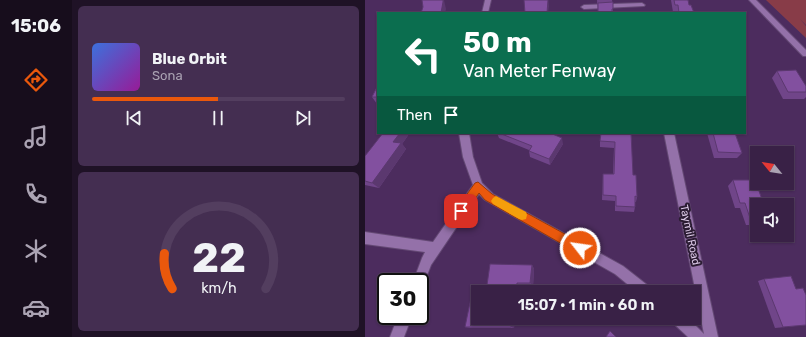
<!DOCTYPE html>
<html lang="en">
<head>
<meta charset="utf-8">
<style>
	:root { --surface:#392146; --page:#442e51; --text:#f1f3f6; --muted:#aba3b3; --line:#533e5f; --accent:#ea580c }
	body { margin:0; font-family:Rubik,sans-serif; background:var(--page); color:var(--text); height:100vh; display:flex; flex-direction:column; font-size:15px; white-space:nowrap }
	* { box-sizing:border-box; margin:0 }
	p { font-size:13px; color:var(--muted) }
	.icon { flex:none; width:22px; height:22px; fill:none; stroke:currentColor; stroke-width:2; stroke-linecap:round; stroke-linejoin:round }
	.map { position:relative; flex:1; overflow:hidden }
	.sheet { display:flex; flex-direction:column; gap:6px; padding:6px; background:#1f1226; width:293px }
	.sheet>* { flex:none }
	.guide { position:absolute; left:12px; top:12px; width:369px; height:122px; border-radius:0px; box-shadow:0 1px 3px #0004,0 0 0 1px var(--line); background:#0b6e4f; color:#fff; overflow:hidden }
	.needle { width:26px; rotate:300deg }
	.tools { position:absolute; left:385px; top:146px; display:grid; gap:8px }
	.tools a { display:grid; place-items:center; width:44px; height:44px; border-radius:0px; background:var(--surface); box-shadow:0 1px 3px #0004,0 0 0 1px var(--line); font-size:20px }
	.speed { position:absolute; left:12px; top:273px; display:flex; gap:8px; font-size:20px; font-weight:700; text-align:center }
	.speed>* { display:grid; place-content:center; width:52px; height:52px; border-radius:50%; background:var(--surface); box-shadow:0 1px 3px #0004,0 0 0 1px var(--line); line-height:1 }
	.speed .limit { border:2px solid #111; border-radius:6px; background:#fff; color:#111 }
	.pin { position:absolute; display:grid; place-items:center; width:34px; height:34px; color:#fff; margin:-17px; border-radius:8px; box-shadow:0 2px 6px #0006 }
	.me { position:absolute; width:44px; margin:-22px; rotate:300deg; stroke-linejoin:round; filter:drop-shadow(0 0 3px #0008) }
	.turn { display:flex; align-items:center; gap:14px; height:84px; padding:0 20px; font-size:18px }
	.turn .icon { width:52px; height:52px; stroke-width:2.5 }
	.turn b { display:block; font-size:28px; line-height:34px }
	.then { display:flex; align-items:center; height:38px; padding:0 20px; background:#0003; gap:8px; font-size:15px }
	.sheet .card { flex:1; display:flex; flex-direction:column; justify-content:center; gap:6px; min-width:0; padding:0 14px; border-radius:6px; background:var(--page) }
	.sheet .dial { align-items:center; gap:0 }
	.dial svg { height:104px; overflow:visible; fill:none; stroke:var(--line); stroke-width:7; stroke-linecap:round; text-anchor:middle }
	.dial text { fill:var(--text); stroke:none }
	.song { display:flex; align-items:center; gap:12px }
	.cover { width:48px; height:48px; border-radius:6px; background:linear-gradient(135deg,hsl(220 70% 55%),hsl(300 70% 35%)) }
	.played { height:4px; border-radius:2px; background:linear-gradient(90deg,var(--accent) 50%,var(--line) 50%) }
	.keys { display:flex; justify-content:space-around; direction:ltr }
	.trip { position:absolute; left:106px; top:285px; width:230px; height:40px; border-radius:0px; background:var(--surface); box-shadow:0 1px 3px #0004,0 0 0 1px var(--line); font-weight:600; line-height:40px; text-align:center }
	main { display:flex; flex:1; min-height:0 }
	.dock { display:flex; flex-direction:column; width:72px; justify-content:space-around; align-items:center; background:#170d1c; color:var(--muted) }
	.dock .icon { width:28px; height:28px }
	.dock .on { color:var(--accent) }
	.dock b { font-size:18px; color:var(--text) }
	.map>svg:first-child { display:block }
	.green { fill:#883c48 }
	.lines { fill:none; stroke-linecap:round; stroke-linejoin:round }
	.minor-casing { stroke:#644974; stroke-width:2 }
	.tertiary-casing { stroke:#644974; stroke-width:2 }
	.minor { fill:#9471a9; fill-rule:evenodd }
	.tertiary { fill:#9471a9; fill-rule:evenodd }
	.wall { fill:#704589 }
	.shaded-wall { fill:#5b386f }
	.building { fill:#82509f; stroke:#5b386f }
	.route { fill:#ea580c; stroke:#983908 }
	.slow { fill:#f59e0b }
	.labels { text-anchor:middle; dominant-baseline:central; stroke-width:4; stroke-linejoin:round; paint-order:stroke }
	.street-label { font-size:11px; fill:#dccae8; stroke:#2b1c33 }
</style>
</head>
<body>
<main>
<nav class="dock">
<b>15:06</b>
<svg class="icon on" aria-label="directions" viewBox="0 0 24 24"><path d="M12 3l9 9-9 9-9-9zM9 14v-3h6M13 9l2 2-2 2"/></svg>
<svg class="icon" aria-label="music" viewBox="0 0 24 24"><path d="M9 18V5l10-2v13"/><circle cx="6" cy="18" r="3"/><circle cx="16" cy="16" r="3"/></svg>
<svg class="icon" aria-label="phone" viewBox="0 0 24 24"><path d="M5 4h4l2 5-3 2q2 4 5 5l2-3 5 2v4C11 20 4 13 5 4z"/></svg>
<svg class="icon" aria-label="climate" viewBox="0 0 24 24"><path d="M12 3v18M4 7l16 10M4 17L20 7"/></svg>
<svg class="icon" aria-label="car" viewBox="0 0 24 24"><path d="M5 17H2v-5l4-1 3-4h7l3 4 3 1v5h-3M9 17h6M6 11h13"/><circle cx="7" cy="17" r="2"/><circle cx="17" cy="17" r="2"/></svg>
</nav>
<section class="sheet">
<div class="card">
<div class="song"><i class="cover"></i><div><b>Blue Orbit</b><p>Sona</p></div></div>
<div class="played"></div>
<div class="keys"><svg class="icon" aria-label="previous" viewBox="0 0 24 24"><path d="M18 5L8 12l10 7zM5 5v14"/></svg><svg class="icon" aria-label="pause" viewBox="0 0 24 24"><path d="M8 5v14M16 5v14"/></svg><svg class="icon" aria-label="next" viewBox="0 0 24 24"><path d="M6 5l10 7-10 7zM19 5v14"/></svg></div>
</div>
<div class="card dial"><svg viewBox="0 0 100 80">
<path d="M14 69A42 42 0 1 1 86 69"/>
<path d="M14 69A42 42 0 0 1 8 42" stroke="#ea580c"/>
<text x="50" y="56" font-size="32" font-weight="700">22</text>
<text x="50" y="72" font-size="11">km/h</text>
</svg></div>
</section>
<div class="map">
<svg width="441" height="337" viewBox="0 0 441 337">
	<rect width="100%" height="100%" fill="#4c2c5e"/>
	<polygon class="green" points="401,0 441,0 441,25 435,19 441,26 441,38"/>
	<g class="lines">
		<g class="minor-casing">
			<g id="minor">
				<polygon points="120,0 126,0 123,13 117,13"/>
				<polygon points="277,3 280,5 279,6 219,9 216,7 219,5"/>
				<polygon points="94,133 104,133 108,157 117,183 128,194 258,266 286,288 288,292 272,292 250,274 120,200 114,194 66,265 58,286 55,288 55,282 48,282 57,258 60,252 0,244 0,232 68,242 108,185 98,157"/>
				<polygon points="299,133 309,133 353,337 323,337 308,323 306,318 323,318 339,334"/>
				<polygon points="33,316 47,316 39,337 25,337"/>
			</g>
		</g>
		<g class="tertiary-casing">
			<polygon id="tertiary" points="384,0 391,0 441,50 441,56 438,56"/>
		</g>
		<use href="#minor" class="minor"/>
		<use href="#tertiary" class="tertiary"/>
	</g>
	<g class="wall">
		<polygon points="232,0 247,0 248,9 248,13 233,13"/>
		<polygon points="306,0 323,0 324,5 329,13 311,13 311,12 308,12"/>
		<polygon points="412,71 441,92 441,97 439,99 418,99 407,78"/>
		<polygon points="13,85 13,104 12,104 7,97"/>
		<polygon points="132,133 185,133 198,144 185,165 165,157 164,151 164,150 134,138"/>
		<polygon points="235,133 266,133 268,175 272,197 271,202 270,202 270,207 269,212 250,211 250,201 237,200 238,174 248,174 249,148 235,147"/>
		<polygon points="342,133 370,133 377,153 372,158 349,158"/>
		<polygon points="44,134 37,144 41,149 14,188 0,185 0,156"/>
		<polygon points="368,180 392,205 392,225 381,225 375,208 370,208 363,186"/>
		<polygon points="167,265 169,269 168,286 154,286 154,292 121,292"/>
		<polygon points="399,279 431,289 441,325 410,328 393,281"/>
		<polygon points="150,318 149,328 105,328 100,327"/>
	</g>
	<g class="shaded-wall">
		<polygon points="78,0 79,0 81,9 80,13 76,13"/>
		<polygon points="183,0 184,6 183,13 182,13"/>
		<polygon points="35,133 44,133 44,134 37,144 41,149 14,188 7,183 28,142"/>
		<polygon points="197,138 198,144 185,165 184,159"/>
		<polygon points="167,265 169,269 168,286 165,283"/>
		<polygon points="152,283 154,286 154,292 151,292"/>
		<polygon points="147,318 150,318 149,328 146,327"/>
	</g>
	<g class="building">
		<polygon points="57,0 78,0 78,2 76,13 56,13 58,7"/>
		<polygon points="159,0 183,0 182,13 160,13"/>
		<polygon points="309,0 323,0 324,5 326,5 329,13 314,13 313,5 310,5"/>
		<polygon points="248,2 248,9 247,9 247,13 233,13 233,3"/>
		<polygon points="431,70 441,86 441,92 423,92 412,71"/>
		<polygon points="13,85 13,97 7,97"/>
		<polygon points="18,133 35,133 28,142 36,143 7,183 0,181 0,156"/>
		<polygon points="134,133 185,133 197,138 184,159 164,151 167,146"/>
		<polygon points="236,133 266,133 268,175 271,175 272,197 270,196 270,207 251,206 251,196 238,195 238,174 249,174 250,142 235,141"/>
		<polygon points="348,133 370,133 377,153 353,152"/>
		<polygon points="368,180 390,180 399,205 392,205 392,221 386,221 380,203 375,203"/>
		<polygon points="125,264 167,265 165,283 152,283 151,292 121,292"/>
		<polygon points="426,276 431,289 438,288 441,295 441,325 418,327 399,279"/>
		<polygon points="107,293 113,294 113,318 147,318 146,327 100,327"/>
		<polygon points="245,331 251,337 241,337"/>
	</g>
	<polygon class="route" points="113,182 127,194 218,244 220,248 218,252 215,253 211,252 120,200 114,193 100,214 96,215 92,214 91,211 92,208 110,183"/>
	<polygon class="slow" points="131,196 161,212 162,215 161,219 157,220 154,219 128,204 126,201 128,198"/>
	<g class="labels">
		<g class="street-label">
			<text transform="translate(325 235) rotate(78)">Taymil Road</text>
		</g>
	</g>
</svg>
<div class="tools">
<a><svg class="needle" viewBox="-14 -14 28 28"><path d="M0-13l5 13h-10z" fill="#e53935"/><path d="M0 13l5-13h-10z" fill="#aba3b3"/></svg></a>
<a><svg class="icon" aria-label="sound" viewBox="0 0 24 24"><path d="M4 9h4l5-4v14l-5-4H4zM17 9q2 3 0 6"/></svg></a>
</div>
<div class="speed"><div class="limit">30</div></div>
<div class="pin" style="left:96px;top:211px;background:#d93025"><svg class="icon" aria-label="arrive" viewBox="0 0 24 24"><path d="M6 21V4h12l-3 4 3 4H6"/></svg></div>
<svg class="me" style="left:215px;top:248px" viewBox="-20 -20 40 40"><circle r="17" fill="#ea580c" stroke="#fff" stroke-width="3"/><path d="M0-11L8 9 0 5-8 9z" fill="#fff"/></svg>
<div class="trip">15:07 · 1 min · 60 m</div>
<div class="guide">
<div class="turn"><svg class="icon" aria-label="left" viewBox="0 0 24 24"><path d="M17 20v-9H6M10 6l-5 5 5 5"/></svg><div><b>50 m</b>Van Meter Fenway</div></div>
<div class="then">Then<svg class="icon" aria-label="arrive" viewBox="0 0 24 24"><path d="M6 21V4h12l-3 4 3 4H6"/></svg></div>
</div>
</div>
</main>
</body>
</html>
